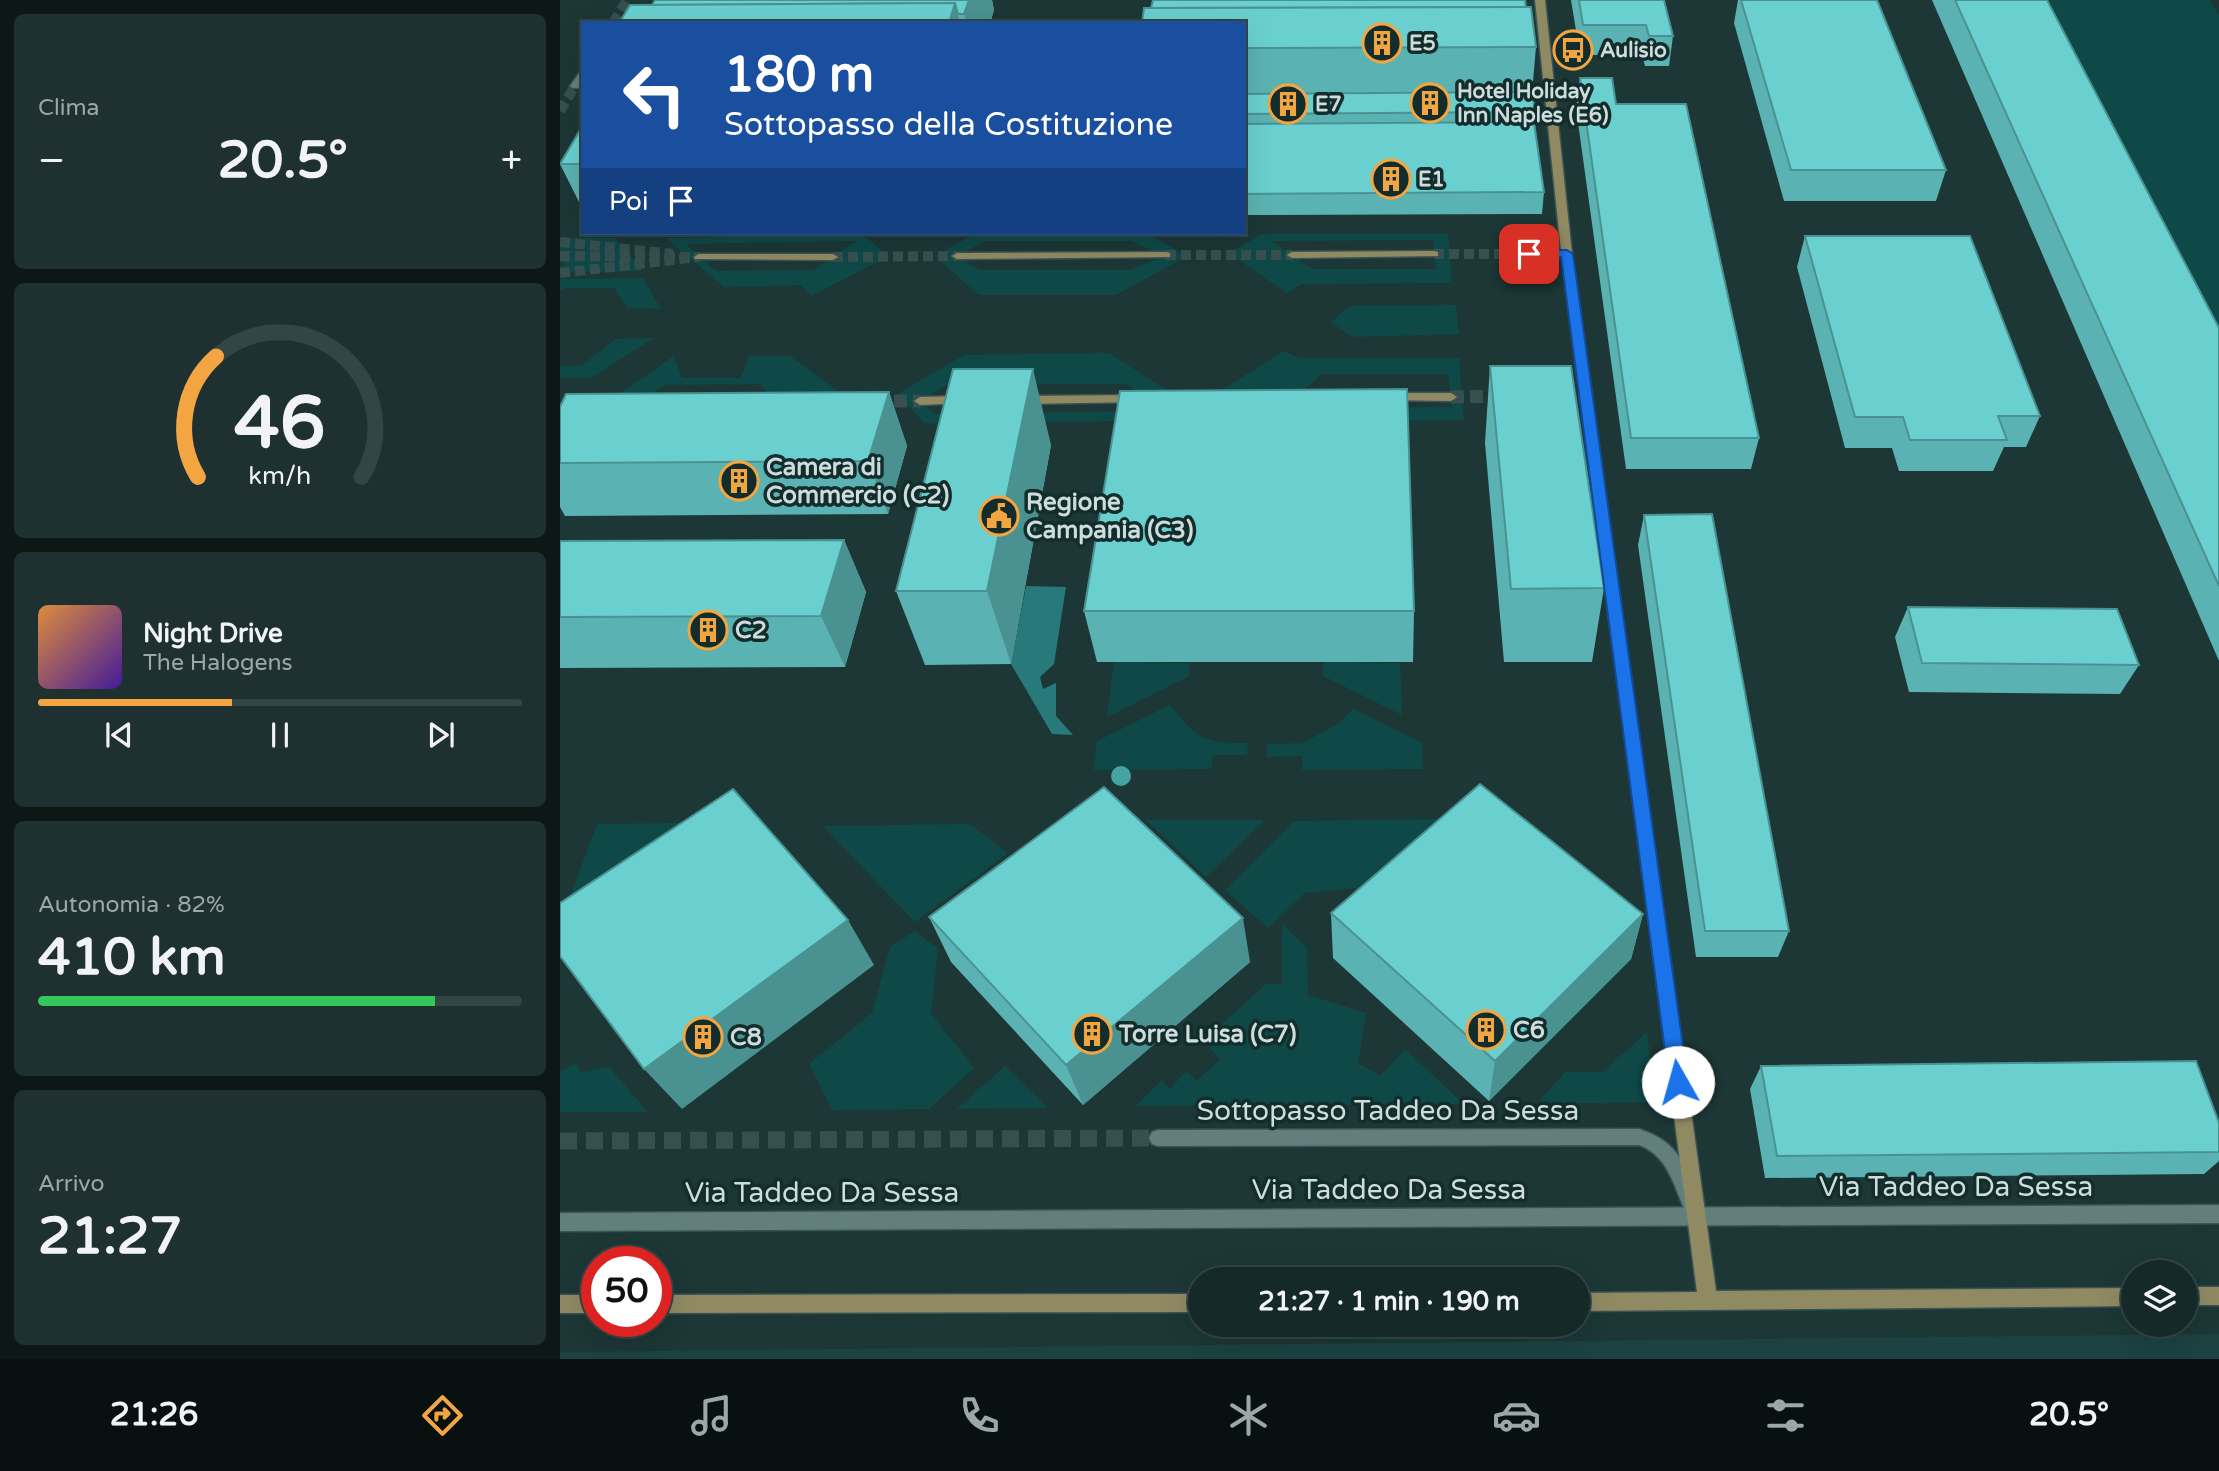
<!DOCTYPE html>
<html lang="it">
<head>
<meta charset="utf-8">
<style>
	:root { --surface:#152928; --page:#1e3130; --text:#f1f3f6; --muted:#9da6a8; --line:#344545; --accent:#f2a541 }
	body { margin:0; font-family:"Varela Round",sans-serif; background:var(--page); color:var(--text); height:100vh; display:flex; flex-direction:column; font-size:26px; white-space:nowrap }
	* { box-sizing:border-box; margin:0 }
	p { font-size:23px; color:var(--muted) }
	.icon { flex:none; width:38px; height:38px; fill:none; stroke:currentColor; stroke-width:2; stroke-linecap:round; stroke-linejoin:round }
	.map { position:relative; flex:1; overflow:hidden }
	.panel { display:flex; flex-direction:column; gap:14px; padding:14px; background:#0c1716; width:560px }
	.panel>* { flex:none }
	.banner { position:absolute; left:21px; top:21px; width:665px; height:214px; border-radius:0px; box-shadow:0 7px 28px #0002,0 0 0 2px var(--line); background:#1a4fa0; color:#fff; overflow:hidden }
	.buttons { position:absolute; left:1561px; top:1260px; display:grid; gap:14px }
	.buttons a { display:grid; place-items:center; width:77px; height:77px; border-radius:50%; background:var(--surface); box-shadow:0 7px 28px #0002,0 0 0 2px var(--line); font-size:35px }
	.speed { position:absolute; left:21px; top:1246px; display:flex; gap:14px; font-size:35px; font-weight:700; text-align:center }
	.speed>* { display:grid; place-content:center; width:91px; height:91px; border-radius:50%; background:var(--surface); box-shadow:0 7px 28px #0002,0 0 0 2px var(--line); line-height:1 }
	.speed .limit { border:10px solid #d22; background:#fff; color:#111 }
	.pin { position:absolute; display:grid; place-items:center; width:60px; height:60px; color:#fff; margin:-30px; border-radius:14px; box-shadow:0 4px 10px #0006 }
	.me { position:absolute; width:77px; margin:-38px; rotate:353deg; stroke-linejoin:round; filter:drop-shadow(0 0 5px #0008) }
	.turn { display:flex; align-items:center; gap:24px; height:147px; padding:0 28px; font-size:32px }
	.turn .icon { width:91px; height:91px; stroke-width:2.5 }
	.turn b { display:block; font-size:49px; line-height:60px }
	.then { display:flex; align-items:center; height:66px; padding:0 28px; background:#0003; gap:14px; font-size:26px }
	.big { font-size:52px; font-weight:700; line-height:1.1 }
	.panel .card { flex:1; display:flex; flex-direction:column; justify-content:center; gap:10px; min-width:0; padding:0 24px; border-radius:10px; background:var(--page) }
	.panel .dial { align-items:center; gap:0 }
	.dial svg { height:182px; overflow:visible; fill:none; stroke:var(--line); stroke-width:7; stroke-linecap:round; text-anchor:middle }
	.dial text { fill:var(--text); stroke:none }
	.song { display:flex; align-items:center; gap:21px }
	.cover { width:84px; height:84px; border-radius:10px; background:linear-gradient(135deg,hsl(30 70% 55%),hsl(260 70% 35%)) }
	.played { height:7px; border-radius:4px; background:linear-gradient(90deg,var(--accent) 40%,var(--line) 40%) }
	.keys { display:flex; justify-content:space-around; direction:ltr }
	.heat { display:flex; justify-content:space-between; align-items:center; font-size:38px; direction:ltr }
	.charge { height:10px; border-radius:5px; background:linear-gradient(90deg,#34c759 82%,var(--line) 0) }
	.trip { position:absolute; left:628px; top:1267px; width:402px; height:70px; border-radius:35px; background:var(--surface); box-shadow:0 7px 28px #0002,0 0 0 2px var(--line); font-weight:700; line-height:70px; text-align:center }
	.dock { display:flex; height:112px; justify-content:space-around; align-items:center; background:#081010; color:var(--muted) }
	.dock .icon { width:49px; height:49px }
	.dock .current { color:var(--accent) }
	.dock b { font-size:32px; color:var(--text) }
	main { display:flex; flex:1; min-height:0 }
	.map>svg:first-child { display:block }
	.built { fill:#1c4242 }
	.green { fill:#0e4948; fill-rule:evenodd }
	.water { fill:#287979 }
	.lines { fill:none; stroke-linecap:round; stroke-linejoin:round }
	.minor-tunnel-far1 { stroke:#37504f; stroke-width:10; stroke-dasharray:10 5; stroke-linecap:butt }
	.minor-tunnel { stroke:#37504f; stroke-width:17; stroke-dasharray:17 9; stroke-linecap:butt }
	.secondary-tunnel-far1 { stroke:#37504f; stroke-width:10; stroke-dasharray:10 5; stroke-linecap:butt }
	.secondary-tunnel { stroke:#37504f; stroke-width:13; stroke-dasharray:13 6; stroke-linecap:butt }
	.minor-casing { stroke:#3c5353; stroke-width:3 }
	.tertiary-casing { stroke:#3c5353; stroke-width:3 }
	.secondary-casing { stroke:#3c5353; stroke-width:3 }
	.minor { fill:#627f7e; fill-rule:evenodd }
	.tertiary { fill:#627f7e; fill-rule:evenodd }
	.secondary { fill:#908a63; fill-rule:evenodd }
	.tree { fill:#45a3a2 }
	.wall { fill:#5ab3b2 }
	.shaded-wall { fill:#4a9291 }
	.building { fill:#69d0cf; stroke:#4a9291; stroke-width:2 }
	.route { fill:#1a73e8; stroke:#114b97; stroke-width:2 }
	.labels { text-anchor:middle; dominant-baseline:central; stroke-width:7; stroke-linejoin:round; paint-order:stroke }
	.far-poi-label { font-size:21px; font-weight:bold; fill:#cddcdc; stroke:#122d2c; text-anchor:start }
	.poi-label { font-size:24px; font-weight:bold; fill:#cddcdc; stroke:#122d2c; text-anchor:start }
	.near-street-label { font-size:28px; fill:#cddcdc; stroke:#122d2c }
</style>
</head>
<body>
<main>
<section class="panel">
<div class="card"><p>Clima</p>
<div class="heat"><a>−</a><b class="big">20.5°</b><a>+</a></div>
</div>
<div class="card dial"><svg viewBox="0 0 100 80">
<path d="M14 69A42 42 0 1 1 86 69"/>
<path d="M14 69A42 42 0 0 1 22 16" stroke="#f2a541"/>
<text x="50" y="56" font-size="32" font-weight="700">46</text>
<text x="50" y="72" font-size="11">km/h</text>
</svg></div>
<div class="card">
<div class="song"><i class="cover"></i><div><b>Night Drive</b><p>The Halogens</p></div></div>
<div class="played"></div>
<div class="keys"><svg class="icon" aria-label="previous" viewBox="0 0 24 24"><path d="M18 5L8 12l10 7zM5 5v14"/></svg><svg class="icon" aria-label="pause" viewBox="0 0 24 24"><path d="M8 5v14M16 5v14"/></svg><svg class="icon" aria-label="next" viewBox="0 0 24 24"><path d="M6 5l10 7-10 7zM19 5v14"/></svg></div>
</div>
<div class="card"><p>Autonomia · 82%</p><b class="big">410 km</b><div class="charge"></div></div>
<div class="card"><p>Arrivo</p><b class="big">21:27</b></div>
</section>
<div class="map">
<svg width="1659" height="1359" viewBox="0 0 1659 1359">
	<rect width="100%" height="100%" fill="#1c3736"/>
	<polygon class="built" points="1659,1334 1659,1359 0,1359 0,1352"/>
	<g class="green">
		<polygon points="1474,0 1649,0 1659,15 1659,354"/>
		<path d="M415 234 590 235 627 256 556 295H419L375 256ZM425 241H571L605 256 569 270H420L397 256Z"/>
		<path d="M701 234H888L892 283 741 284 727 293 670 254ZM873 240 876 269H752L711 241Z"/>
		<path d="M303 235 329 256 251 296 241 285 164 287 106 238ZM296 241 254 270 156 271 126 244Z"/>
		<polygon points="0,238 55,238 83,271 0,273 0,266 7,265 0,261"/>
		<polygon points="83,278 101,309 68,308 54,288 6,288 0,291 0,279"/>
		<polygon points="896,305 899,334 792,337 771,322 790,306"/>
		<polygon points="94,338 31,378 0,378 0,366 21,366 56,339"/>
		<path d="M724 351 739 358H899L904 420 696 422 662 390ZM762 374H888L892 407 722 409Z"/>
		<path d="M549 353 610 392 569 421 364 423 337 394 404 355ZM566 384 586 399 565 411 374 414 360 401 387 385Z"/>
		<path d="M114 356 122 378H181L189 356H230L283 395 239 422H19ZM200 384 225 414 56 413 107 385Z"/>
		<polygon points="554,662 629,663 629,676 547,717"/>
		<polygon points="763,662 840,663 842,715 763,676"/>
		<path d="M610 705C636 739 646 744 688 743L687 755H653L651 769 534 770 537 741Z"/>
		<polygon points="794,709 862,743 863,769 742,770 742,756 707,757 707,744 743,743 776,725"/>
		<polygon points="882,819 799,888 745,893 708,928 665,890 734,821"/>
		<polygon points="586,820 705,820 646,877"/>
		<polygon points="177,822 0,925 37,824"/>
		<polygon points="410,824 448,853 355,922 263,826"/>
		<polygon points="722,924 747,948 748,995 806,1013 798,1063 820,1076 845,1049 904,1104 576,1106 602,1080 610,1089 626,1071 637,1081 660,1059 643,1041 706,984 722,984"/>
		<polygon points="355,931 378,949 371,1013 414,1068 369,1109 272,1110 249,1064 312,1013 330,947"/>
		<polygon points="1087,1032 1095,1102 976,1104 1005,1072 1043,1072"/>
		<polygon points="15,1063 21,1072 49,1067 88,1112 0,1112 0,1072"/>
		<polygon points="445,1066 488,1108 396,1109 397,1109"/>
	</g>
	<polygon class="water" points="466,586 506,587 494,664 480,677 483,689 496,683 496,716 513,735 492,734 451,664"/>
	<g class="lines">
		<g class="minor-tunnel-far1">
			<polyline points="53,23 67,0"/>
			<polyline points="0,111 15,86"/>
			<polyline points="0,242 113,254"/>
			<polyline points="0,273 139,257"/>
		</g>
		<polyline class="minor-tunnel" points="0,1141 598,1138"/>
		<g class="secondary-tunnel-far1">
			<polyline points="874,254 952,254"/>
			<polyline points="606,255 732,255"/>
			<polyline points="0,256 139,257"/>
			<polyline points="273,257 397,256"/>
		</g>
		<g class="secondary-tunnel">
			<polyline points="891,397 946,396"/>
			<polyline points="315,401 360,401"/>
		</g>
		<g class="minor-casing">
			<g id="minor">
				<polygon points="23,71 23,82 18,88 12,88 10,86 20,72"/>
				<path d="M1079 1129C1121 1143 1123 1164 1139 1202L1136 1208 1130 1211 1124 1208C1113 1183 1107 1155 1079 1145L598 1146 592 1144 589 1138 592 1132 598 1130Z"/>
			</g>
		</g>
		<g class="tertiary-casing">
			<polygon id="tertiary" points="1659,1205 1659,1223 0,1231 0,1213"/>
		</g>
		<g class="secondary-casing">
			<g id="secondary">
				<polygon points="975,0 985,0 1012,254 1156,1291 1573,1288 1573,1306 1018,1311 1018,1293 1137,1292 1002,257 952,257 947,254 952,251 1001,251"/>
				<polygon points="874,251 878,252 878,256 732,258 727,255 732,252"/>
				<polygon points="606,252 610,253 610,257 397,259 392,256 397,253"/>
				<polygon points="139,254 273,254 278,257 273,260 135,259 134,257"/>
				<polygon points="830,393 891,393 897,397 891,401 826,400 824,397"/>
				<polygon points="575,395 579,396 579,402 463,404 457,400 463,396"/>
				<polygon points="404,396 410,400 408,403 360,405 354,401 360,397"/>
				<rect x="1626" y="1287" width="33" height="18"/>
				<polygon points="640,1294 640,1312 96,1313 96,1295"/>
				<rect x="0" y="1295" width="37" height="18"/>
			</g>
		</g>
		<use href="#minor" class="minor"/>
		<use href="#tertiary" class="tertiary"/>
		<use href="#secondary" class="secondary"/>
	</g>
	<circle class="tree" cx="561" cy="776" r="10"/>
	<g class="wall">
		<polygon points="95,0 432,0 434,10 430,23 59,23 92,5"/>
		<polygon points="1011,0 1104,0 1113,36 1109,66 1085,66 1082,55 1020,55"/>
		<polygon points="1178,0 1317,0 1386,170 1376,201 1224,201 1174,23"/>
		<polygon points="1372,0 1487,0 1659,328 1659,661"/>
		<polygon points="966,7 976,47 972,93 975,112 974,122 984,192 982,214 684,215 684,23"/>
		<polygon points="1020,78 1056,104 1199,438 1191,469 1066,469 1016,108"/>
		<polygon points="23,125 23,210 0,164"/>
		<polygon points="1245,236 1480,416 1466,447 1444,447 1433,471 1339,471 1332,448 1285,448 1237,267"/>
		<polygon points="930,366 1044,588 1032,662 944,662 925,443"/>
		<polygon points="329,392 347,446 328,514 5,516 0,507 0,407"/>
		<polygon points="491,445 451,664 365,665 336,591"/>
		<polygon points="1084,515 1229,931 1218,957 1136,957 1078,545"/>
		<polygon points="284,540 306,592 285,667 0,668 0,541"/>
		<polygon points="1348,607 1579,665 1560,694 1349,692 1335,637"/>
		<polygon points="524,611 854,611 853,662 537,662"/>
		<polygon points="771,913 1083,914 1071,959 929,1101 773,958"/>
		<polygon points="369,917 690,962 523,1105 391,962"/>
		<polygon points="1201,1066 1659,1152 1659,1161 1644,1174 1205,1178 1190,1089"/>
	</g>
	<g class="shaded-wall">
		<polygon points="409,0 432,0 434,10 430,23 407,23 404,14"/>
		<polygon points="395,3 400,23 389,23"/>
		<polygon points="473,369 491,445 451,664 427,591"/>
		<polygon points="329,392 347,446 328,514 308,461"/>
		<polygon points="284,540 306,592 285,667 261,616"/>
		<polygon points="1083,914 1071,959 929,1101 935,1061"/>
		<polygon points="683,918 690,962 523,1105 506,1065"/>
		<polygon points="288,920 314,965 122,1109 84,1069"/>
	</g>
	<g class="building">
		<polygon points="95,0 409,0 404,14 398,14 395,3 92,5"/>
		<polygon points="593,0 965,0 966,7 591,8"/>
		<polygon points="1019,0 1104,0 1113,36 1089,36 1086,25 1023,25"/>
		<polygon points="1181,0 1317,0 1386,170 1231,170"/>
		<polygon points="1395,0 1487,0 1659,328 1659,586"/>
		<polygon points="395,3 389,23 59,23 70,5"/>
		<polygon points="971,7 976,47 684,48 684,23 582,23 584,8"/>
		<polygon points="1020,78 1052,78 1056,104 1126,104 1199,438 1071,438"/>
		<polygon points="972,92 975,112 684,114 684,94"/>
		<polygon points="974,122 984,192 684,194 684,124"/>
		<polygon points="23,125 23,164 0,164"/>
		<polygon points="1245,236 1410,236 1480,416 1438,416 1447,440 1350,440 1343,417 1295,417"/>
		<polygon points="930,366 1011,366 1044,588 951,589"/>
		<polygon points="393,369 473,369 427,591 336,591"/>
		<polygon points="847,389 854,611 524,611 560,391"/>
		<polygon points="329,392 308,461 0,463 0,407 6,394"/>
		<polygon points="1152,514 1229,931 1145,931 1084,515"/>
		<polygon points="284,540 261,616 0,617 0,541"/>
		<polygon points="1348,607 1557,609 1579,665 1362,663"/>
		<polygon points="920,784 1083,914 935,1061 771,913"/>
		<polygon points="544,787 683,918 506,1065 369,917"/>
		<polygon points="173,789 288,920 84,1069 0,956 0,903"/>
		<polygon points="1636,1061 1659,1123 1659,1152 1217,1156 1201,1066"/>
	</g>
	<polygon class="route" points="1007,250 1013,254 1128,1082 1125,1089 1118,1091 1111,1089 1109,1082 1001,257 969,257 963,254 969,250"/>
	<defs>
		<g id="building-ring" transform="scale(2.0125)"><circle r="9.5" fill="#122d2c" stroke="#f2a541" stroke-width="1.5"/><path d="M-4-6H4V6H1V3H-1V6H-4ZM-2.5-4.3h1.7v1.8h-1.7ZM.8-4.3h1.7v1.8H.8ZM-2.5-1h1.7V.8h-1.7ZM.8-1h1.7V.8H.8Z" fill="#f2a541"/></g>
		<g id="bus-ring" transform="scale(2.0125)"><circle r="9.5" fill="#122d2c" stroke="#f2a541" stroke-width="1.5"/><path d="M-5-6H5V4H4V6H2V4H-2V6H-4V4H-5ZM-3.5-4V0h7V-4ZM-3.5 1.2v1.5H-2V1.2ZM2 1.2v1.5H3.5V1.2Z" fill="#f2a541"/></g>
		<g id="civic-ring" transform="scale(2.0125)"><circle r="9.5" fill="#122d2c" stroke="#f2a541" stroke-width="1.5"/><path d="M-.6-6.5H3V-4.5H.6V-3L4-1V1h2V6H-6V1h2V-1L-.6-3ZM-1.2 2.5V6h2.4V2.5Z" fill="#f2a541"/></g>
	</defs>
	<g fill-rule="evenodd">
		<use href="#building-ring" x="822" y="43"/>
		<use href="#bus-ring" x="1013" y="50"/>
		<use href="#building-ring" x="870" y="103"/>
		<use href="#building-ring" x="728" y="104"/>
		<use href="#building-ring" x="831" y="179"/>
		<use href="#building-ring" x="179" y="481"/>
		<use href="#civic-ring" x="439" y="516"/>
		<use href="#building-ring" x="148" y="630"/>
		<use href="#building-ring" x="926" y="1030"/>
		<use href="#building-ring" x="532" y="1034"/>
		<use href="#building-ring" x="143" y="1037"/>
	</g>
	<g class="labels">
		<g class="far-poi-label">
			<text x="849" y="43">E5</text>
			<text x="1040" y="50">Aulisio</text>
			<text x="897" y="91">Hotel Holiday<tspan x="897" dy="24">Inn Naples (E6)</tspan></text>
			<text x="755" y="104">E7</text>
			<text x="858" y="179">E1</text>
		</g>
		<g class="poi-label">
			<text x="206" y="467">Camera di<tspan x="206" dy="28">Commercio (C2)</tspan></text>
			<text x="466" y="502">Regione<tspan x="466" dy="28">Campania (C3)</tspan></text>
			<text x="175" y="630">C2</text>
			<text x="953" y="1030">C6</text>
			<text x="559" y="1034">Torre Luisa (C7)</text>
			<text x="170" y="1037">C8</text>
		</g>
		<g class="near-street-label">
			<text x="828" y="1111">Sottopasso Taddeo Da Sessa</text>
			<text x="1396" y="1187">Via Taddeo Da Sessa</text>
			<text x="829" y="1190">Via Taddeo Da Sessa</text>
			<text x="262" y="1193">Via Taddeo Da Sessa</text>
		</g>
	</g>
</svg>
<div class="buttons">
<a><svg class="icon" aria-label="layers" viewBox="0 0 24 24"><path d="M12 4l9 5-9 5-9-5zM3 14l9 5 9-5"/></svg></a>
</div>
<div class="speed"><div class="limit">50</div></div>
<div class="pin" style="left:969px;top:254px;background:#d93025"><svg class="icon" aria-label="arrive" viewBox="0 0 24 24"><path d="M6 21V4h12l-3 4 3 4H6"/></svg></div>
<svg class="me" style="left:1118px;top:1082px" viewBox="-20 -20 40 40"><circle r="19" fill="#fff"/><path d="M0-13L10 11 0 6-10 11z" fill="#1a73e8"/></svg>
<div class="trip">21:27 · 1 min · 190 m</div>
<div class="banner">
<div class="turn"><svg class="icon" aria-label="left" viewBox="0 0 24 24"><path d="M17 20v-9H6M10 6l-5 5 5 5"/></svg><div><b>180 m</b>Sottopasso della Costituzione</div></div>
<div class="then">Poi<svg class="icon" aria-label="arrive" viewBox="0 0 24 24"><path d="M6 21V4h12l-3 4 3 4H6"/></svg></div>
</div>
</div>
</main>
<nav class="dock">
<b>21:26</b>
<svg class="icon current" aria-label="directions" viewBox="0 0 24 24"><path d="M12 3l9 9-9 9-9-9zM9 14v-3h6M13 9l2 2-2 2"/></svg>
<svg class="icon" aria-label="music" viewBox="0 0 24 24"><path d="M9 18V5l10-2v13"/><circle cx="6" cy="18" r="3"/><circle cx="16" cy="16" r="3"/></svg>
<svg class="icon" aria-label="phone" viewBox="0 0 24 24"><path d="M5 4h4l2 5-3 2q2 4 5 5l2-3 5 2v4C11 20 4 13 5 4z"/></svg>
<svg class="icon" aria-label="climate" viewBox="0 0 24 24"><path d="M12 3v18M4 7l16 10M4 17L20 7"/></svg>
<svg class="icon" aria-label="car" viewBox="0 0 24 24"><path d="M5 17H2v-5l4-1 3-4h7l3 4 3 1v5h-3M9 17h6M6 11h13"/><circle cx="7" cy="17" r="2"/><circle cx="17" cy="17" r="2"/></svg>
<svg class="icon" aria-label="filters" viewBox="0 0 24 24"><path d="M4 7h16M4 17h16"/><circle cx="9" cy="7" r="2"/><circle cx="15" cy="17" r="2"/></svg>
<b>20.5°</b>
</nav>
</body>
</html>
